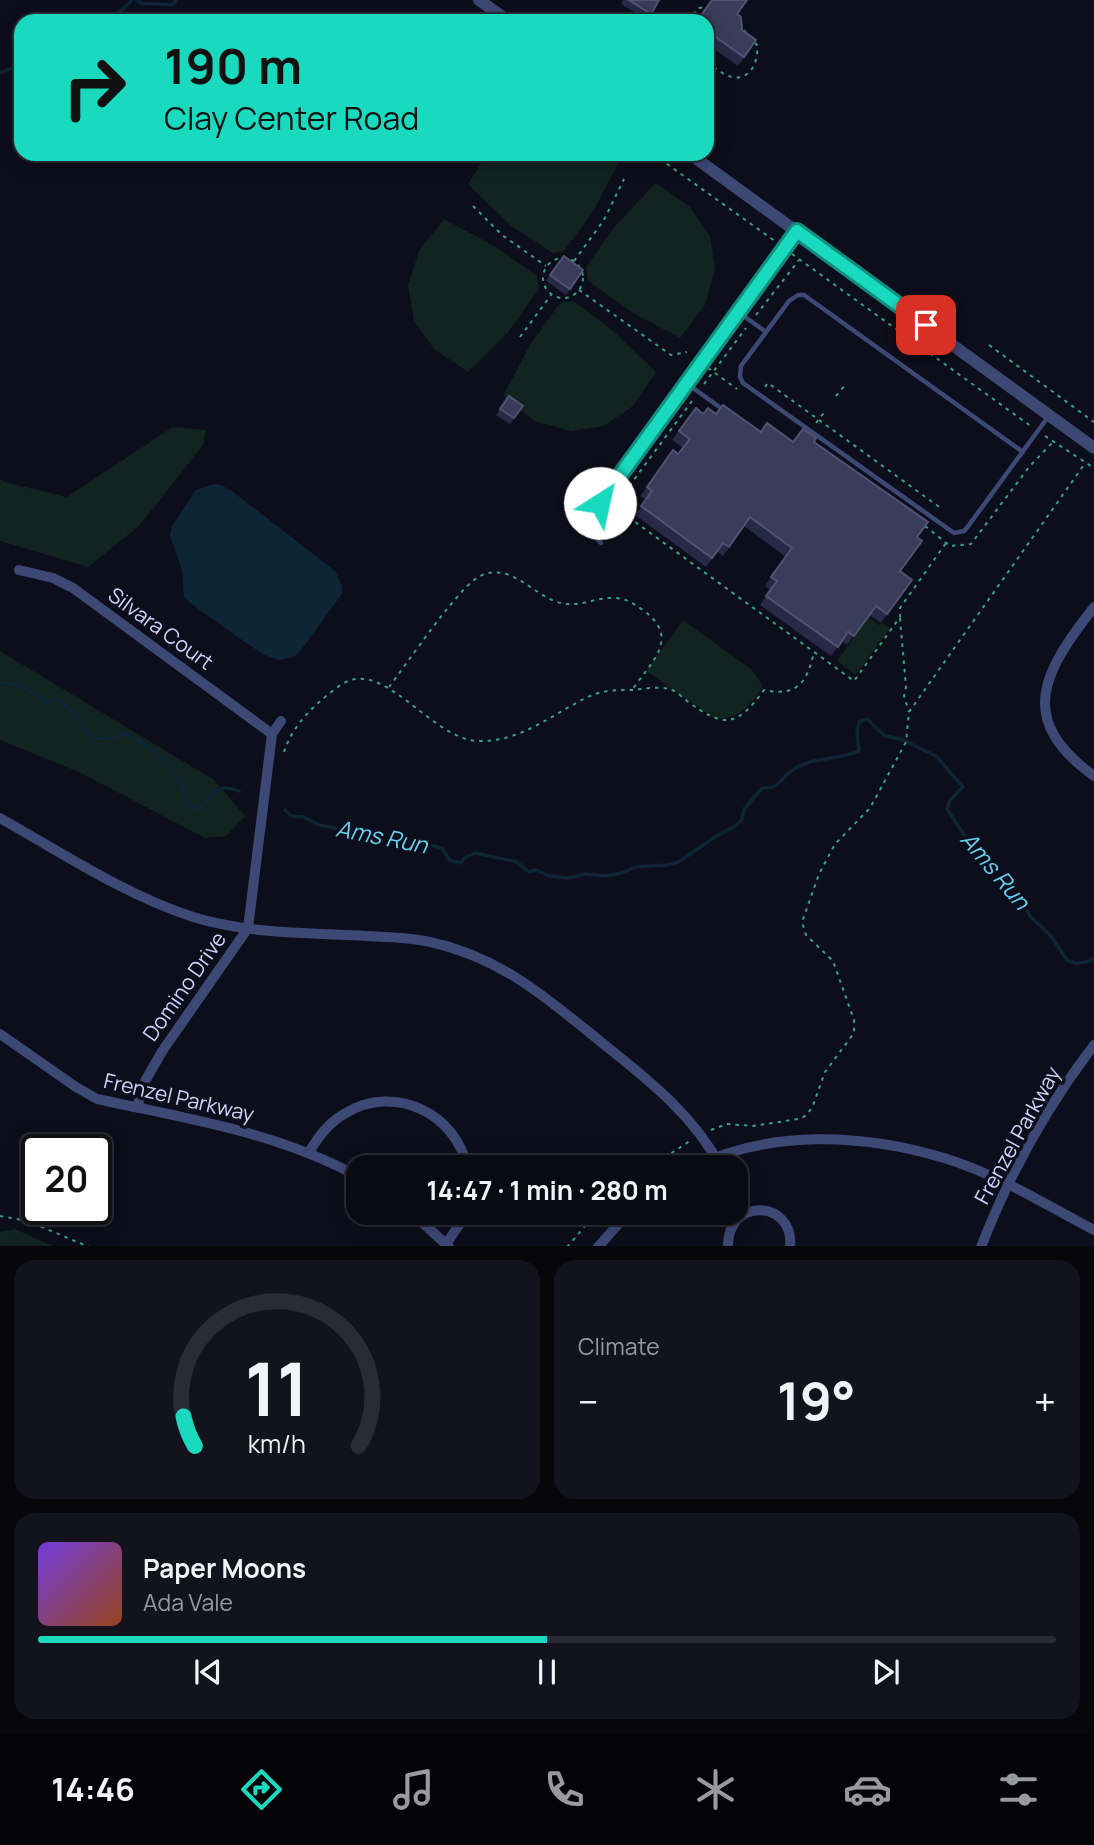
<!DOCTYPE html>
<html lang="en">
<head>
<meta charset="utf-8">
<style>
	:root { --surface:#0a0a14; --page:#13131d; --text:#f1f3f6; --muted:#999aa0; --line:#2a2b34; --accent:#19d9be }
	body { margin:0; font-family:Manrope,sans-serif; background:var(--page); color:var(--text); height:100vh; display:flex; flex-direction:column; font-size:26px; white-space:nowrap }
	* { box-sizing:border-box; margin:0 }
	p { font-size:23px; color:var(--muted) }
	.icon { flex:none; width:38px; height:38px; fill:none; stroke:currentColor; stroke-width:2; stroke-linecap:round; stroke-linejoin:round }
	.map { position:relative; height:1246px; overflow:hidden }
	.drawer { display:flex; flex-direction:column; gap:14px; padding:14px; background:#06060b; flex:1 }
	.drawer>* { flex:none }
	.guide { position:absolute; left:14px; top:14px; width:700px; height:147px; border-radius:21px; box-shadow:0 4px 18px #0003,0 0 0 2px var(--line); background:#19d9be; color:#111; overflow:hidden }
	.speed { position:absolute; left:21px; top:1134px; display:flex; gap:14px; font-size:35px; font-weight:700; text-align:center }
	.speed>* { display:grid; place-content:center; width:91px; height:91px; border-radius:50%; background:var(--surface); box-shadow:0 4px 18px #0003,0 0 0 2px var(--line); line-height:1 }
	.speed .limit { border:4px solid #111; border-radius:10px; background:#fff; color:#111 }
	.pin { position:absolute; display:grid; place-items:center; width:60px; height:60px; color:#fff; margin:-30px; border-radius:14px; box-shadow:0 4px 10px #0006 }
	.me { position:absolute; width:77px; margin:-38px; rotate:35deg; stroke-linejoin:round; filter:drop-shadow(0 0 5px #0008) }
	.turn { display:flex; align-items:center; gap:24px; height:147px; padding:0 35px; font-size:32px }
	.turn .icon { width:91px; height:91px; stroke-width:2.5 }
	.turn b { display:block; font-size:49px; line-height:60px }
	.big { font-size:52px; font-weight:700; line-height:1.1 }
	.drawer .tile { flex:1; display:flex; flex-direction:column; justify-content:center; gap:10px; min-width:0; padding:0 24px; border-radius:21px; background:var(--page) }
	.drawer .dial { align-items:center; gap:0 }
	.dial svg { height:182px; overflow:visible; fill:none; stroke:var(--line); stroke-width:7; stroke-linecap:round; text-anchor:middle }
	.dial text { fill:var(--text); stroke:none }
	.song { display:flex; align-items:center; gap:21px }
	.cover { width:84px; height:84px; border-radius:10px; background:linear-gradient(135deg,hsl(260 70% 55%),hsl(20 70% 35%)) }
	.played { height:7px; border-radius:4px; background:linear-gradient(90deg,var(--accent) 50%,var(--line) 50%) }
	.keys { display:flex; justify-content:space-around; direction:ltr }
	.heat { display:flex; justify-content:space-between; align-items:center; font-size:38px; direction:ltr }
	.drawer .tiles { flex:1; display:grid; gap:14px; grid-template-columns:1fr 1fr }
	.tile:last-child { grid-column:span 2 }
	.trip { position:absolute; left:346px; top:1155px; width:402px; height:70px; border-radius:21px; background:var(--surface); box-shadow:0 4px 18px #0003,0 0 0 2px var(--line); font-weight:700; line-height:70px; text-align:center }
	.tab-bar { display:flex; height:112px; justify-content:space-around; align-items:center; background:#040408; color:var(--muted) }
	.tab-bar .icon { width:49px; height:49px }
	.tab-bar .current { color:var(--accent) }
	.tab-bar b { font-size:32px; color:var(--text) }
	.map>svg:first-child { display:block }
	.green { fill:#11241f }
	.water { fill:#0d2534 }
	.lines { fill:none; stroke-linecap:round; stroke-linejoin:round }
	.stream { stroke:#0d2534; stroke-width:3.5 }
	.path { stroke:#3aa081; stroke-width:2; stroke-dasharray:3.5 5; stroke-linecap:butt }
	.service { stroke:#3d4975; stroke-width:4.5 }
	.minor { stroke:#3d4975; stroke-width:10 }
	.tertiary { stroke:#3d4975; stroke-width:12 }
	.wall { fill:#272a47 }
	.building { fill:#393c5a; stroke:#505373; stroke-width:2 }
	.route-casing { stroke:#108d7c; stroke-width:18 }
	.route { stroke:#19d9be; stroke-width:12 }
	.labels { text-anchor:middle; dominant-baseline:central; stroke-width:7; stroke-linejoin:round; paint-order:stroke }
	.street-label { font-size:21px; fill:#cdd2f9; stroke:#0d0e1b }
	.water-label { font-size:23px; font-style:italic; fill:#67cfed; stroke:#0d0e1b }
</style>
</head>
<body>
<div class="map">
<svg width="1094" height="1247" viewBox="0 0 1094 1247">
	<rect width="100%" height="100%" fill="#0d0e1b"/>
	<g class="green">
		<polygon points="487,154 615,154 621,158 594,210 564,251 553,253 510,225 468,184"/>
		<polygon points="656,183 690,207 710,236 715,269 705,305 680,338 633,313 588,281 586,267 615,226"/>
		<polygon points="444,219 496,247 537,276 539,289 509,331 468,372 434,349 414,321 408,285 419,251"/>
		<polygon points="574,301 612,330 656,372 633,406 604,426 571,431 534,421 503,396 530,345 560,303"/>
		<polygon points="173,427 206,430 203,445 139,526 88,567 0,541 0,479 4,482 67,497"/>
		<polygon points="868,617 879,625 882,623 890,628 856,675 837,661"/>
		<path d="M683 620 752 670 763 686C751 704 739 721 714 718L646 671Z"/>
		<polygon points="0,651 214,780 245,816 226,836 205,838 81,773 0,740"/>
		<polygon points="15,1229 53,1246 0,1246 0,1232"/>
	</g>
	<polygon class="water" points="213,484 221,485 232,491 335,571 342,585 342,594 301,650 294,657 278,660 262,654 190,603 184,596 182,570 170,536 172,526 196,490"/>
	<g class="lines">
		<g class="stream">
			<path d="M136 0 142 4C154 2 164 6 174 4L176 0"/>
			<path d="M76 21C105 16 109 25 132 0"/>
			<polyline points="0,73 14,67 21,58"/>
			<path d="M0 683 22 686 47 703 56 699 75 713 86 731 94 739 112 738 125 733C146 743 162 755 176 774 184 786 183 805 198 810 212 795 217 782 239 791"/>
			<path d="M285 810 291 816 304 817 319 825 371 836 390 835 442 848 449 860 461 863 464 858 475 853 517 862 529 872 536 870 549 876 569 878 585 874 606 876 621 873 636 867 667 865 678 862 718 835 734 827 742 820 744 809 762 788C783 788 780 777 794 769 813 757 838 760 859 751L857 732 859 722 867 719 885 736 901 739 936 756 963 787 950 800 947 809 976 853 1019 895 1030 916 1051 936 1067 960 1075 963 1086 962 1094 958"/>
		</g>
		<g class="path">
			<polyline points="688,21 698,8 708,7"/>
			<path d="M707 62C714 67 723 75 732 77 751 81 759 60 757 45L740 26"/>
			<polyline points="653,154 779,244"/>
			<polyline points="473,206 502,235 546,266"/>
			<polyline points="792,254 1032,427"/>
			<circle cx="563" cy="278" r="20"/>
			<polyline points="574,261 604,220 624,179"/>
			<polyline points="579,290 671,355 687,352"/>
			<polyline points="756,315 799,260"/>
			<polyline points="520,337 551,295"/>
			<polyline points="989,345 1094,422"/>
			<polyline points="708,368 737,389"/>
			<polyline points="704,384 746,328"/>
			<polyline points="765,387 768,383 942,509"/>
			<polyline points="836,396 845,385"/>
			<polyline points="692,401 619,500 620,511 854,681 900,617 900,608 946,543"/>
			<polyline points="816,423 826,410"/>
			<polyline points="1045,436 1094,468"/>
			<polyline points="925,526 950,546 971,544 1029,467 1052,443"/>
			<polyline points="900,618 906,687 904,696 909,712"/>
			<path d="M389 687C406 665 459 586 480 576 510 562 531 593 557 602 580 609 593 597 614 598 626 598 634 604 643 610 681 638 652 661 632 690"/>
			<path d="M284 752C291 730 307 712 325 697 333 691 341 683 351 680 389 668 435 739 477 741 521 743 553 713 590 696 603 690 618 690 632 690 643 689 658 686 669 689 675 690 682 697 687 701 724 728 736 728 764 690 798 697 807 682 814 652"/>
			<polyline points="711,1130 727,1124 753,1126 798,1119 805,1116 812,1108 825,1072 854,1033 854,1020 833,961 806,935 802,922 819,874 835,844 870,808 906,742 909,712 1086,462"/>
			<polyline points="650,1167 690,1141"/>
			<polyline points="0,1216 28,1221 89,1247"/>
			<polyline points="567,1247 586,1225 603,1213"/>
		</g>
		<g class="service">
			<polyline points="738,312 766,332"/>
			<polyline points="686,383 725,411"/>
			<path d="M1023 452 804 295H798L789 301 741 366 740 377 743 383 954 533 964 531 969 525C995 489 1022 453 1048 417"/>
			<polyline points="601,543 589,531 589,519 797,232"/>
		</g>
		<g class="minor">
			<polyline points="19,570 53,578 73,588 272,734"/>
			<path d="M1094 607C1044 671 1015 719 1094 776"/>
			<path d="M0 818C62 853 125 895 193 917 248 934 309 933 366 936 387 937 409 937 430 942 500 957 547 998 601 1042 647 1079 693 1114 721 1167"/>
			<path d="M0 1034 76 1087 97 1099C188 1119 277 1132 359 1177"/>
			<polyline points="137,1107 145,1081 163,1050 248,928 272,734 281,721"/>
			<path d="M309 1152C319 1136 329 1122 346 1113 394 1084 456 1113 467 1167"/>
			<path d="M694 1167C771 1129 864 1134 944 1158 997 1174 1046 1205 1094 1230"/>
			<polyline points="737,1197 745,1213"/>
			<polyline points="412,1213 449,1247"/>
			<polyline points="446,1244 461,1222 464,1213"/>
			<polyline points="598,1247 628,1213"/>
			<path d="M728 1247C727 1196 795 1200 790 1247"/>
			<path d="M981 1247C1009 1175 1047 1106 1094 1045"/>
		</g>
		<g class="tertiary">
			<polyline points="479,0 508,21"/>
			<polyline points="690,154 1094,448"/>
		</g>
	</g>
	<g class="wall">
		<polygon points="623,0 659,0 647,20 621,4"/>
		<polygon points="737,14 742,30 756,40 738,66 707,44 707,21"/>
		<polygon points="564,256 583,270 566,295 546,281"/>
		<polygon points="509,396 523,406 510,424 496,415"/>
		<polygon points="696,408 703,414 716,414 761,432 793,442 814,442 917,537 900,572 912,580 881,623 869,615 847,645 842,641 831,656 760,605 770,590 765,586 786,557 744,526 723,556 717,552 706,567 635,515 646,500 640,496 647,487 683,448 672,440"/>
	</g>
	<g class="building">
		<polygon points="629,0 659,0 651,14"/>
		<polygon points="712,0 747,0 737,14 741,17 742,30 756,40 744,57 707,31 707,21 697,21"/>
		<polygon points="564,256 583,270 570,289 550,275"/>
		<polygon points="509,396 523,406 514,418 500,409"/>
		<polygon points="723,405 761,432 767,423 793,442 803,429 816,438 814,442 928,522 917,537 922,541 900,571 912,580 887,614 876,606 854,636 848,632 838,647 766,596 777,581 771,577 792,548 750,517 729,547 723,543 712,558 641,506 652,491 647,487 673,450 678,454 690,439 679,431 696,408 703,414 708,408 716,414"/>
	</g>
	<g class="lines">
		<g class="route-casing">
			<polyline id="route" points="600,503 797,231 926,325"/>
		</g>
		<use href="#route" class="route"/>
	</g>
	<g class="labels">
		<g class="street-label">
			<text transform="translate(161 628) rotate(36)">Silvara Court</text>
			<text transform="translate(184 986) rotate(-55)">Domino Drive</text>
			<text transform="translate(179 1097) rotate(13)">Frenzel Parkway</text>
			<text transform="translate(1017 1135) rotate(-61)">Frenzel Parkway</text>
		</g>
		<g class="water-label">
			<text transform="translate(382 836) rotate(11)">Ams Run</text>
			<text transform="translate(996 870) rotate(50)">Ams Run</text>
		</g>
	</g>
</svg>
<div class="speed"><div class="limit">20</div></div>
<div class="pin" style="left:926px;top:325px;background:#d93025"><svg class="icon" aria-label="arrive" viewBox="0 0 24 24"><path d="M6 21V4h12l-3 4 3 4H6"/></svg></div>
<svg class="me" style="left:600px;top:503px" viewBox="-20 -20 40 40"><circle r="19" fill="#fff"/><path d="M0-13L10 11 0 6-10 11z" fill="#19d9be"/></svg>
<div class="trip">14:47 · 1 min · 280 m</div>
<div class="guide">
<div class="turn"><svg class="icon" aria-label="right" viewBox="0 0 24 24"><path d="M7 20v-9h11M14 6l5 5-5 5"/></svg><div><b>190 m</b>Clay Center Road</div></div>
</div>
</div>
<section class="drawer">
<div class="tiles">
<div class="tile dial"><svg viewBox="0 0 100 80">
<path d="M14 69A42 42 0 1 1 86 69"/>
<path d="M14 69A42 42 0 0 1 9 56" stroke="#19d9be"/>
<text x="50" y="56" font-size="32" font-weight="700">11</text>
<text x="50" y="72" font-size="11">km/h</text>
</svg></div>
<div class="tile"><p>Climate</p>
<div class="heat"><a>−</a><b class="big">19°</b><a>+</a></div>
</div>
<div class="tile">
<div class="song"><i class="cover"></i><div><b>Paper Moons</b><p>Ada Vale</p></div></div>
<div class="played"></div>
<div class="keys"><svg class="icon" aria-label="previous" viewBox="0 0 24 24"><path d="M18 5L8 12l10 7zM5 5v14"/></svg><svg class="icon" aria-label="pause" viewBox="0 0 24 24"><path d="M8 5v14M16 5v14"/></svg><svg class="icon" aria-label="next" viewBox="0 0 24 24"><path d="M6 5l10 7-10 7zM19 5v14"/></svg></div>
</div>
</div>
</section>
<nav class="tab-bar">
<b>14:46</b>
<svg class="icon current" aria-label="directions" viewBox="0 0 24 24"><path d="M12 3l9 9-9 9-9-9zM9 14v-3h6M13 9l2 2-2 2"/></svg>
<svg class="icon" aria-label="music" viewBox="0 0 24 24"><path d="M9 18V5l10-2v13"/><circle cx="6" cy="18" r="3"/><circle cx="16" cy="16" r="3"/></svg>
<svg class="icon" aria-label="phone" viewBox="0 0 24 24"><path d="M5 4h4l2 5-3 2q2 4 5 5l2-3 5 2v4C11 20 4 13 5 4z"/></svg>
<svg class="icon" aria-label="climate" viewBox="0 0 24 24"><path d="M12 3v18M4 7l16 10M4 17L20 7"/></svg>
<svg class="icon" aria-label="car" viewBox="0 0 24 24"><path d="M5 17H2v-5l4-1 3-4h7l3 4 3 1v5h-3M9 17h6M6 11h13"/><circle cx="7" cy="17" r="2"/><circle cx="17" cy="17" r="2"/></svg>
<svg class="icon" aria-label="filters" viewBox="0 0 24 24"><path d="M4 7h16M4 17h16"/><circle cx="9" cy="7" r="2"/><circle cx="15" cy="17" r="2"/></svg>
</nav>
</body>
</html>
